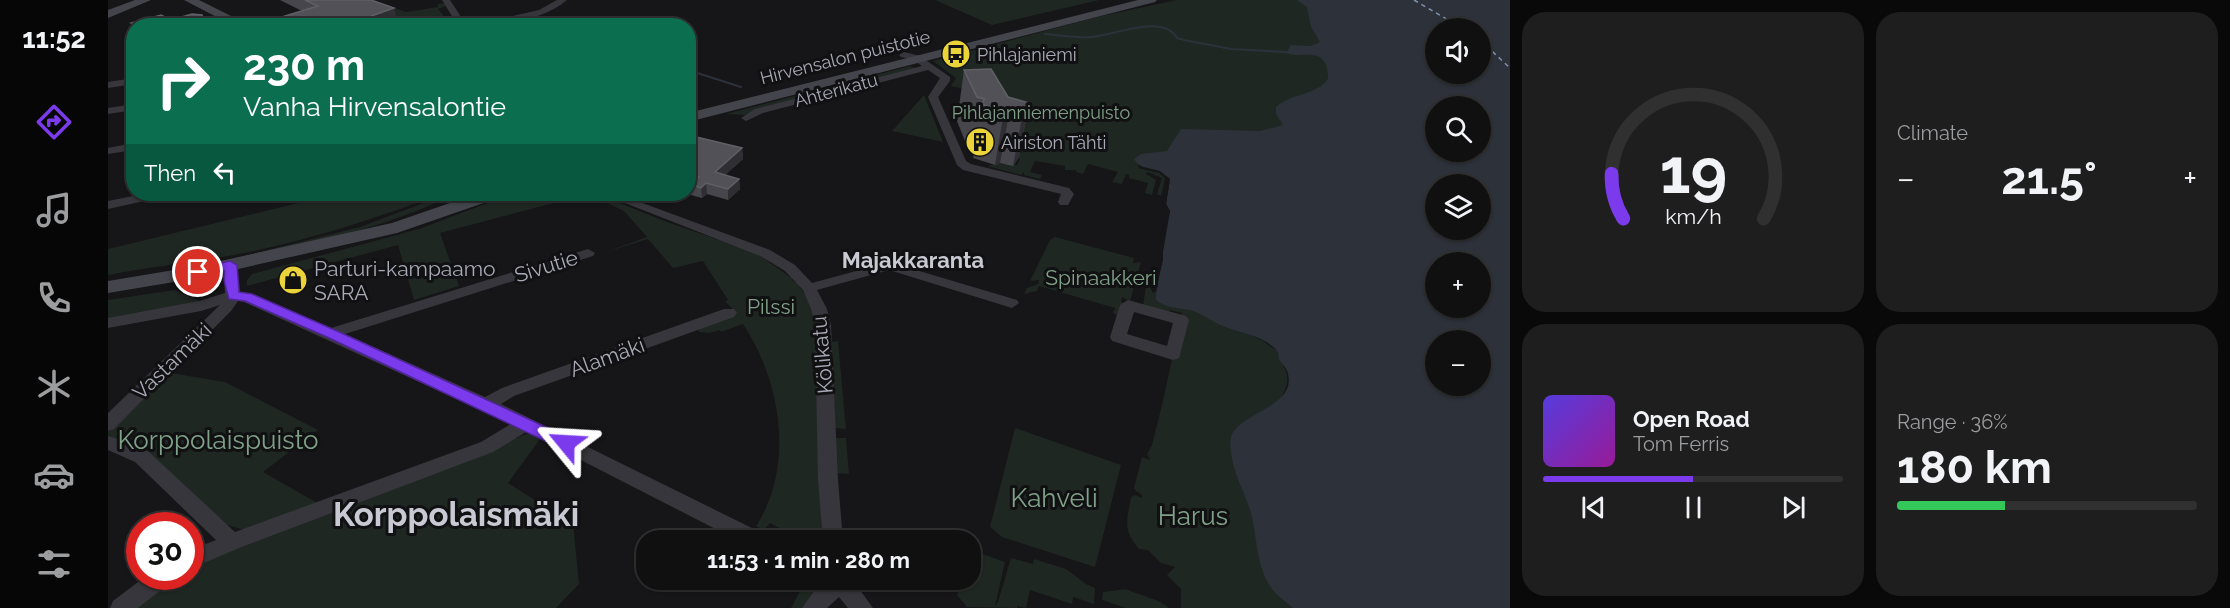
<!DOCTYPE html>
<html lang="en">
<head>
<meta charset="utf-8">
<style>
	:root { --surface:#101011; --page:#1e1e1f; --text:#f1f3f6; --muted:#9c9d9f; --line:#303031; --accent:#7c3aed }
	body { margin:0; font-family:Raleway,sans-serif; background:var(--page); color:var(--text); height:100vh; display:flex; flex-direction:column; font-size:22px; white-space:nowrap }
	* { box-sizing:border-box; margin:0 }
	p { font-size:20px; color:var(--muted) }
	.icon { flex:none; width:33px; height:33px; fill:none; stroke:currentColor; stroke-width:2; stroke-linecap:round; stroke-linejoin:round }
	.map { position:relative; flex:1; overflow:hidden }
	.details { display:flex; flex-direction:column; gap:12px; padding:12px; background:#090909; width:720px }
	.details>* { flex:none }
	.top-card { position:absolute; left:18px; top:18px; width:570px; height:183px; border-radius:24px; box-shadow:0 2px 4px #0004,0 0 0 2px var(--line); background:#0b6e4f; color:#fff; overflow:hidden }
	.tools { position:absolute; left:1317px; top:18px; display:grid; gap:12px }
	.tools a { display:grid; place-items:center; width:66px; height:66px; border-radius:50%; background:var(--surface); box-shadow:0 2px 4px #0004,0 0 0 2px var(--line); font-size:30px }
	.speed { position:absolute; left:18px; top:512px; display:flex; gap:12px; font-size:30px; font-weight:700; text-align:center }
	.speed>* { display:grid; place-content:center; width:78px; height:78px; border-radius:50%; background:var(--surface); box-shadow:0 2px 4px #0004,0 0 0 2px var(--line); line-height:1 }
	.speed .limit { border:9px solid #d22; background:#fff; color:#111 }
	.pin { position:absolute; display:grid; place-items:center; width:51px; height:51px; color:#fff; margin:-26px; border:3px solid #fff; border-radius:50%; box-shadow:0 2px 6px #0007 }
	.me { position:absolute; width:66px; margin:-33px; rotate:297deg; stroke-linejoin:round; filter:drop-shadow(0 0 4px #0008) }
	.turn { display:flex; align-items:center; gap:21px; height:126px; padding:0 18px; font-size:27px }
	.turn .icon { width:78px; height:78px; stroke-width:2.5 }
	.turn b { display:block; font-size:42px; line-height:51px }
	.then { display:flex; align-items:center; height:57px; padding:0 18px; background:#0003; gap:12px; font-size:22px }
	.big { font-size:45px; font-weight:700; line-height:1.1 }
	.details .card { flex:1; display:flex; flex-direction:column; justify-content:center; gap:9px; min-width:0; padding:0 21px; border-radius:24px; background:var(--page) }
	.details .dial { align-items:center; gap:0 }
	.dial svg { height:156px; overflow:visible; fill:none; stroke:var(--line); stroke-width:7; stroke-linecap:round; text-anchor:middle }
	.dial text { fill:var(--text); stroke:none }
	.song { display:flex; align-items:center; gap:18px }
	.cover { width:72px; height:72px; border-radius:9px; background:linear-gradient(135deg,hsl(250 70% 55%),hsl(300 70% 35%)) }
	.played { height:6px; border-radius:3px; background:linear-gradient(90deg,var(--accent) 50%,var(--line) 50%) }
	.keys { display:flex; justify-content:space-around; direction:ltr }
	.heat { display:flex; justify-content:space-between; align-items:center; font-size:33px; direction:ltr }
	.charge { height:9px; border-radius:4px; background:linear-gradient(90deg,#34c759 36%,var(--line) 0) }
	.details .tiles { flex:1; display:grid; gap:12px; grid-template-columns:repeat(2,1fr) }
	.trip { position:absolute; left:528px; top:530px; width:345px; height:60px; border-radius:24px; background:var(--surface); box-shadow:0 2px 4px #0004,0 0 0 2px var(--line); font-weight:700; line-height:60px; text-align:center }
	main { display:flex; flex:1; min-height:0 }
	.dock { display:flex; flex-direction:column; width:108px; justify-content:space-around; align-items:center; background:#060607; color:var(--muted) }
	.dock .icon { width:42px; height:42px }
	.dock .selected { color:var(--accent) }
	.dock b { font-size:27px; color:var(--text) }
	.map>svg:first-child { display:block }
	.green { fill:#1f2722 }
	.water { fill:#2c313a; fill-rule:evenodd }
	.pier { fill:#161517 }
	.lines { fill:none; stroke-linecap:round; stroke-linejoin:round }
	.stream { stroke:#2c313a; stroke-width:2 }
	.ferry { stroke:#8090b0; stroke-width:1.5; stroke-dasharray:4.5 4; stroke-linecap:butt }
	.street { fill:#37363c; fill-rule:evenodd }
	.secondary { fill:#44454c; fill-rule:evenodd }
	.wall { fill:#47464c }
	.shaded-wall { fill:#2f2e32 }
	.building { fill:#525157; stroke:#5f5f66; stroke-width:1.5 }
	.route { fill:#7c3aed; stroke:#51269a; stroke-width:1.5 }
	.labels { text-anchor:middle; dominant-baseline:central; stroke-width:6; stroke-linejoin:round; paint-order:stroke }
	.far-poi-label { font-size:18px; fill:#a8a9b6; stroke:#111012; text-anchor:start }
	.far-street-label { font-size:18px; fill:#a8a9b6; stroke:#111012 }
	.far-park-label { font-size:18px; fill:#7fa188; stroke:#111012 }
	.street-label { font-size:21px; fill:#a8a9b6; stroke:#111012 }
	.poi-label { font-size:21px; fill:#a8a9b6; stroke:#111012; text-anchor:start }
	.park-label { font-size:21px; fill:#7fa188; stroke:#111012 }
	.neighbourhood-label { font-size:22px; font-weight:bold; fill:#c8c9d3; stroke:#111012 }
	.near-park-label { font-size:26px; fill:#7fa188; stroke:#111012 }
	.near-district-label { font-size:33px; font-weight:bold; fill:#c8c9d3; stroke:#111012 }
</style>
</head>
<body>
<main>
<nav class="dock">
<b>11:52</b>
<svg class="icon selected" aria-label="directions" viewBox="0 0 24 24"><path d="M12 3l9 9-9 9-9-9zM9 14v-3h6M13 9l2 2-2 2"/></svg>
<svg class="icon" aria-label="music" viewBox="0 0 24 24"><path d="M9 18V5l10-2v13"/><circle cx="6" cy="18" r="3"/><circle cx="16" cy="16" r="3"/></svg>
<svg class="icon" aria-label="phone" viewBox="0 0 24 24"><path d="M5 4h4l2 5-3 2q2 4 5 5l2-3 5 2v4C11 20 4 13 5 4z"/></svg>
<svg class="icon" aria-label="climate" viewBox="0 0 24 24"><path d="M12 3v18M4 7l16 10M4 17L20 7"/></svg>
<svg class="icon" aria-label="car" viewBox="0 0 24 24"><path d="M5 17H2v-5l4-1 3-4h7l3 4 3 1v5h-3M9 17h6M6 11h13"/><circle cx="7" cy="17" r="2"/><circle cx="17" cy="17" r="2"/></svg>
<svg class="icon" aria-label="filters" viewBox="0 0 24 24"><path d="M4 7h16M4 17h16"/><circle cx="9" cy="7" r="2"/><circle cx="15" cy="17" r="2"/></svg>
</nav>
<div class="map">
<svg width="1402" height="608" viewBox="0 0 1402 608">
	<rect width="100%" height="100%" fill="#161517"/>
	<g class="green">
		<polygon points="228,0 257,9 276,4 298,12 330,7 330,4 336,3 338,6 330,9 339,20 328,24 344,24 200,26"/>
		<polygon points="827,0 991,0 884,25"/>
		<polygon points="1069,0 1207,0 1232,12 1216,117 1030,165 1031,168 1051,173 1057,178 1053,196 1049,194 1054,178 1039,172 1038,174 1048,180 1044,195 1037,193 1040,183 1021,178 1021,175 1018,174 1014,184 1004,182 1010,172 980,164 975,174 968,172 968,170 957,170 957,166 927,161 922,172 934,175 932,179 916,175 916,172 913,175 879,166 892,163 909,165 912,159 899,151 916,153 897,148 872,92 843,86 848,78 825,61 989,17"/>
		<polygon points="802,66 807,68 647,110 637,115 618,114"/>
		<polygon points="816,95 835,142 784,131"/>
		<path d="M228 194H333C267 219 201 240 131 254 88 263 44 266 0 275V249Z"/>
		<path d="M402 194 429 199 453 194H489L559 222 648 253 685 279 683 280 689 283 699 297 707 321 715 540H672L673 529 662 523 656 530 648 526C687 466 673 381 635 324L613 332 612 330 601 333 591 332 590 328 629 314 617 301 620 300 595 261 565 268 540 239 498 252 539 237 516 211 480 194 332 233 351 286 306 300 290 245 139 286V280L144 274 311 229 390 199 400 197Z"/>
		<path d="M329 198 332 201C259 234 178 248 100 265L252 227Z"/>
		<polygon points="947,237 1026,258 1025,263 1033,262 1022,301 1014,297 1013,301 1018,306 1009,315 1005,313 1007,308 931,286 929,291 916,294 919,288 930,284 931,280 922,281 942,240"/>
		<path d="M1038 286 1042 287 1045 293 1048 290 1155 341 1169 351C1175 371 1186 373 1174 396L1291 608H1073V589L1059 575 1067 567 1053 563 1040 550 1031 549C1014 529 1019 521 1023 497L1027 495 1034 498V495L1028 491 1026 488 1034 457 1042 460 1039 454 1044 445 1054 405 1074 313 1062 310V314L1035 306Z"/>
		<polygon points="67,290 96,303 0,320 0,300"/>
		<polygon points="730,341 738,429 726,428 723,342"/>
		<polygon points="57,372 117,382 210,430 155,472 211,504 140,531 116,524 0,438 0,428"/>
		<polygon points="907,428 1013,465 987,567 894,537 882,527"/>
		<polygon points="421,433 432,439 400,483 465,524 471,584 448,608 19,608 62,576 82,576 83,565"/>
		<polygon points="727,438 738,438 741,474 727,473"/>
		<polygon points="863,550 897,562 887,606 890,602 903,558 925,564 926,559 958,569 978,584 987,588 986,604 965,597 964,604 922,590 918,608 909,606 909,608 859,607 849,595 854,579 862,579"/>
		<polygon points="689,579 717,579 696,608 683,608 696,584"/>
		<path d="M1018 589C1030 595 1052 599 1061 608H1018L994 600 995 592Z"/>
	</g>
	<path class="water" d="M1189 0H1402V608H1185C1175 599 1167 595 1160 583 1148 561 1149 536 1143 513 1137 493 1125 473 1123 452 1122 447 1122 439 1124 434 1135 412 1188 406 1180 374 1179 367 1173 364 1171 359 1169 353 1172 355 1168 350 1157 336 1131 333 1115 326 1104 322 1094 313 1082 310 1070 308 1058 308 1048 300V290L1055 260V243L1062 211 1058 204 1062 179C1051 171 1032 170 1026 159L1033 154 1059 151 1073 129 1152 131 1175 125 1168 114V107C1183 93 1207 96 1220 79 1221 43 1191 60 1178 53L1183 45 1203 46 1212 42 1203 27 1199 7ZM1328 28H1372V74H1328ZM1328 106H1372V152H1328ZM1328 184H1372V230H1328ZM1328 262H1372V308H1328ZM1328 340H1372V386H1328Z"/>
	<polygon class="pier" points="1031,166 1052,171 1062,179 1058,204 1062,211 1048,293 1045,290 1052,259 1052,242 1059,211 1055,204 1059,180 1051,173 1031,168"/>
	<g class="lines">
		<g class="stream">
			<path d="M937 34C952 35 969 38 984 37 1007 35 1055 13 1069 38L1076 40 1123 49 1178 52"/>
			<polyline points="580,70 633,87"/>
		</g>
		<g class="ferry">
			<polyline points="1306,0 1354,28"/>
			<polyline points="1372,40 1402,68"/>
		</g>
		<g class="street">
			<polygon points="334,0 342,0 359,26 350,26"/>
			<path d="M449 0H459C435 21 390 26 359 26L431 10Z"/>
			<polygon points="796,52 812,56 842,77 842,81 830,97 858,161 863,164 961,188 966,194 960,205 952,205 950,202 953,194 855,170 849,165 820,97 832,78 820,70 655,113 638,121 633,118 647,109 814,66 806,60 793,57 791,55"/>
			<polygon points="26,78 26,84 0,88 0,82"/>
			<polygon points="26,104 26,110 0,114 0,108"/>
			<polygon points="26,143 26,150 0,154 0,148"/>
			<polygon points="35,194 56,194 54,197 0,209 0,201"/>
			<polygon points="494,194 510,194 662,250 687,265 704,283 781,262 909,300 911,303 904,308 781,270 709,290 719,309 723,325 730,480 735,540 715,540 710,480 707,325 703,309 695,290 677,271 664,263 652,256"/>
			<polygon points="480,249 487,253 485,256 237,334 377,397 394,388 616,309 626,309 629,313 626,317 406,396 393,404 656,534 659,540 629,540 418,432 385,452 131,548 82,569 82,550 108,540 27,462 0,450 0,436 26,444 41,452 127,532 373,442 403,424 136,302 130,301 123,311 6,429 0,431 0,413 112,305 93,311 0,328 0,318 91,301 117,293 115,265 122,261 129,265 132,292 144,294 223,328"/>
			<path d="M1020 300 1078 316 1081 320 1071 358 1065 360 1004 341 1002 337 1012 305ZM1026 312 1065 323 1059 346 1019 334Z"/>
			<polygon points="38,576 65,576 62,583 30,608 2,608 5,601"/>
			<polygon points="721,579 744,579 765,608 740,608 731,597 719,608 694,608 710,586"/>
		</g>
		<g class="secondary">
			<polygon points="27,0 43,0 0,18 0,10"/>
			<polygon points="76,0 91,0 143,26 126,26"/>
			<polygon points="1030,0 1049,0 1047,2 580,122 580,113"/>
			<polygon points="368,194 393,194 390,198 289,233 90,278 0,293 0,281 90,266 284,223"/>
		</g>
	</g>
	<g class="wall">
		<polygon points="172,0 263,0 291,24 286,26 178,26 174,17 194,11"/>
		<polygon points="856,70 900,97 921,103 911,157 905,166 892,163 887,165 865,158 866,152 861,151 849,121"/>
		<polygon points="580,135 634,148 635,159 617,175 631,179 632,189 620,200 599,194 594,198 583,195 581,175 580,175"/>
	</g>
	<g class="shaded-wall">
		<polygon points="286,8 291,24 286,26 245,26 244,23"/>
		<polygon points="240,21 242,26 224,26"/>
		<polygon points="921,103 911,157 905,166 915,112"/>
		<polygon points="902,109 892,163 887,165 896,111"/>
		<polygon points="634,148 635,159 608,183 607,172"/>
		<polygon points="631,179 632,189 620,200 620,189"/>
		<polygon points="598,183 599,194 594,198 593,188"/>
	</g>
	<g class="building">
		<polygon points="197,0 263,0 286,8 244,23 240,21 224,26 194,26 174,17 210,6"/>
		<polygon points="84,14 94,15 96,20 107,26 27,26 23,23 53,15 63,20"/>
		<polygon points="883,69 900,97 921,103 915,112 902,109 896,111 873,104 877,99 869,97 856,70"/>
		<polygon points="580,135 634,148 607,172 631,179 620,189 598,183 593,188 582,184 591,177 581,174 589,167 580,165"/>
	</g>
	<polygon class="route" points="122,261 129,265 131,292 144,294 229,331 464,439 466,443 464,448 458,450 452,448 219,337 137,301 121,299 116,281 116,271 90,276 84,272 86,269"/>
	<defs>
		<g id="bus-disc" transform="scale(1.5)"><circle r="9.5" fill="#ead43a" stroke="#111012"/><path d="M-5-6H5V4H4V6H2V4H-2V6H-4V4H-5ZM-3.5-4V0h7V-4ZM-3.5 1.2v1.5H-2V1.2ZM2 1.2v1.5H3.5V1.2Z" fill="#111"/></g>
		<g id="building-disc" transform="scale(1.5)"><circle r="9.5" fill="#ead43a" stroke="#111012"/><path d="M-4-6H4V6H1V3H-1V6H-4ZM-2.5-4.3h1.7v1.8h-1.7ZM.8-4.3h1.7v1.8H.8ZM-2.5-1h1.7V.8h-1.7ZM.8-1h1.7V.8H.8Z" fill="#111"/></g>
		<g id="shop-disc" transform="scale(1.5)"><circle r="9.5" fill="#ead43a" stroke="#111012"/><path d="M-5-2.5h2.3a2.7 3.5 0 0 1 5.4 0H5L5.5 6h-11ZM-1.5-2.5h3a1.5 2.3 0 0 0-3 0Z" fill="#111"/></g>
	</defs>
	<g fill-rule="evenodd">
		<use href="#bus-disc" x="848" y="54"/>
		<use href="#building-disc" x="872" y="142"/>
		<use href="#shop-disc" x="185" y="280"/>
	</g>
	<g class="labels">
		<g class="far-poi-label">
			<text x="869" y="54">Pihlajaniemi</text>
			<text x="893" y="142">Airiston Tähti</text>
		</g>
		<g class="far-street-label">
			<text transform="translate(737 57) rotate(-14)">Hirvensalon puistotie</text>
			<text transform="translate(728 90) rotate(-15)">Ahterikatu</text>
		</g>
		<g class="far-park-label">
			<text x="933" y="112">Pihlajanniemenpuisto</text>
		</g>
		<g class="street-label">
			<text transform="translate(438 266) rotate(-17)">Sivutie</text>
			<text transform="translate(714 355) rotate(-95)">Kölikatu</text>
			<text transform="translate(499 357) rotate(-20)">Alamäki</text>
			<text transform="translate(64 361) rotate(-44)">Vastamäki</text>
		</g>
		<g class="poi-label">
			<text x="206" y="268">Parturi-kampaamo<tspan x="206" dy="24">SARA</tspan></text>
		</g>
		<g class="park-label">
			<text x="993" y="277">Spinaakkeri</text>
			<text x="663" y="306">Pilssi</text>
		</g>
		<g class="neighbourhood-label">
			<text x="805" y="260">Majakkaranta</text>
		</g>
		<g class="near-park-label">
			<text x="110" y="440">Korppolaispuisto</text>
			<text x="946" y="498">Kahveli</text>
			<text x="1085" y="516">Harus</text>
		</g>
		<g class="near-district-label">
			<text x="348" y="514">Korppolaismäki</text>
		</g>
	</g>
</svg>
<div class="tools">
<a><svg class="icon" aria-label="sound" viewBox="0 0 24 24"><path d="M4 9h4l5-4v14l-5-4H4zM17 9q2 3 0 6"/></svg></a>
<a><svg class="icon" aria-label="search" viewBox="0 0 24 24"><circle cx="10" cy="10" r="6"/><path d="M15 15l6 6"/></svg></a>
<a><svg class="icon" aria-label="layers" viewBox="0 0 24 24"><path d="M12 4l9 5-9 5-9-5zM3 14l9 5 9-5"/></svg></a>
<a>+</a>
<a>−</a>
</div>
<div class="speed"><div class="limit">30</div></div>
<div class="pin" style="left:90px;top:272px;background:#d93025"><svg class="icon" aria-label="arrive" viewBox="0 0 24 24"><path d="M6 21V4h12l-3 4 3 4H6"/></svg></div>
<svg class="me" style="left:458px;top:443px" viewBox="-20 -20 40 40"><path d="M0-17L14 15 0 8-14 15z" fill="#7c3aed" stroke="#fff" stroke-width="4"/></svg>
<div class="trip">11:53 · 1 min · 280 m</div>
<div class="top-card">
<div class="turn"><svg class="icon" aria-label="right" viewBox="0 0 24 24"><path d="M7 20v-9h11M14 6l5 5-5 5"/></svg><div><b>230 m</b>Vanha Hirvensalontie</div></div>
<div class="then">Then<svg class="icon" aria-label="left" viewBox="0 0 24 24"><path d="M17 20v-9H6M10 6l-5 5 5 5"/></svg></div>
</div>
</div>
<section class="details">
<div class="tiles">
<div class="card dial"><svg viewBox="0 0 100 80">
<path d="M14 69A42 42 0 1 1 86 69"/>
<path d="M14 69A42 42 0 0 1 8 46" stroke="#7c3aed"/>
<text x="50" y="56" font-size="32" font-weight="700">19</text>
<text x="50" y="72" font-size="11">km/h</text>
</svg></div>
<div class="card"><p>Climate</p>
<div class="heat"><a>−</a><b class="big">21.5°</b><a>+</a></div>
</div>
<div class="card">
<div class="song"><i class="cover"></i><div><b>Open Road</b><p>Tom Ferris</p></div></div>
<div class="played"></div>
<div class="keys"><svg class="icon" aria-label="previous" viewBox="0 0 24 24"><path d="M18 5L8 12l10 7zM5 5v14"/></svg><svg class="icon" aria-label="pause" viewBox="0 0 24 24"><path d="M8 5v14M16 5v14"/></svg><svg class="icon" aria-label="next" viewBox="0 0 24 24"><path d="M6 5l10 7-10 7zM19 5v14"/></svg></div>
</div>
<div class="card"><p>Range · 36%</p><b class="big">180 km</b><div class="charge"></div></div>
</div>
</section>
</main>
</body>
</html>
